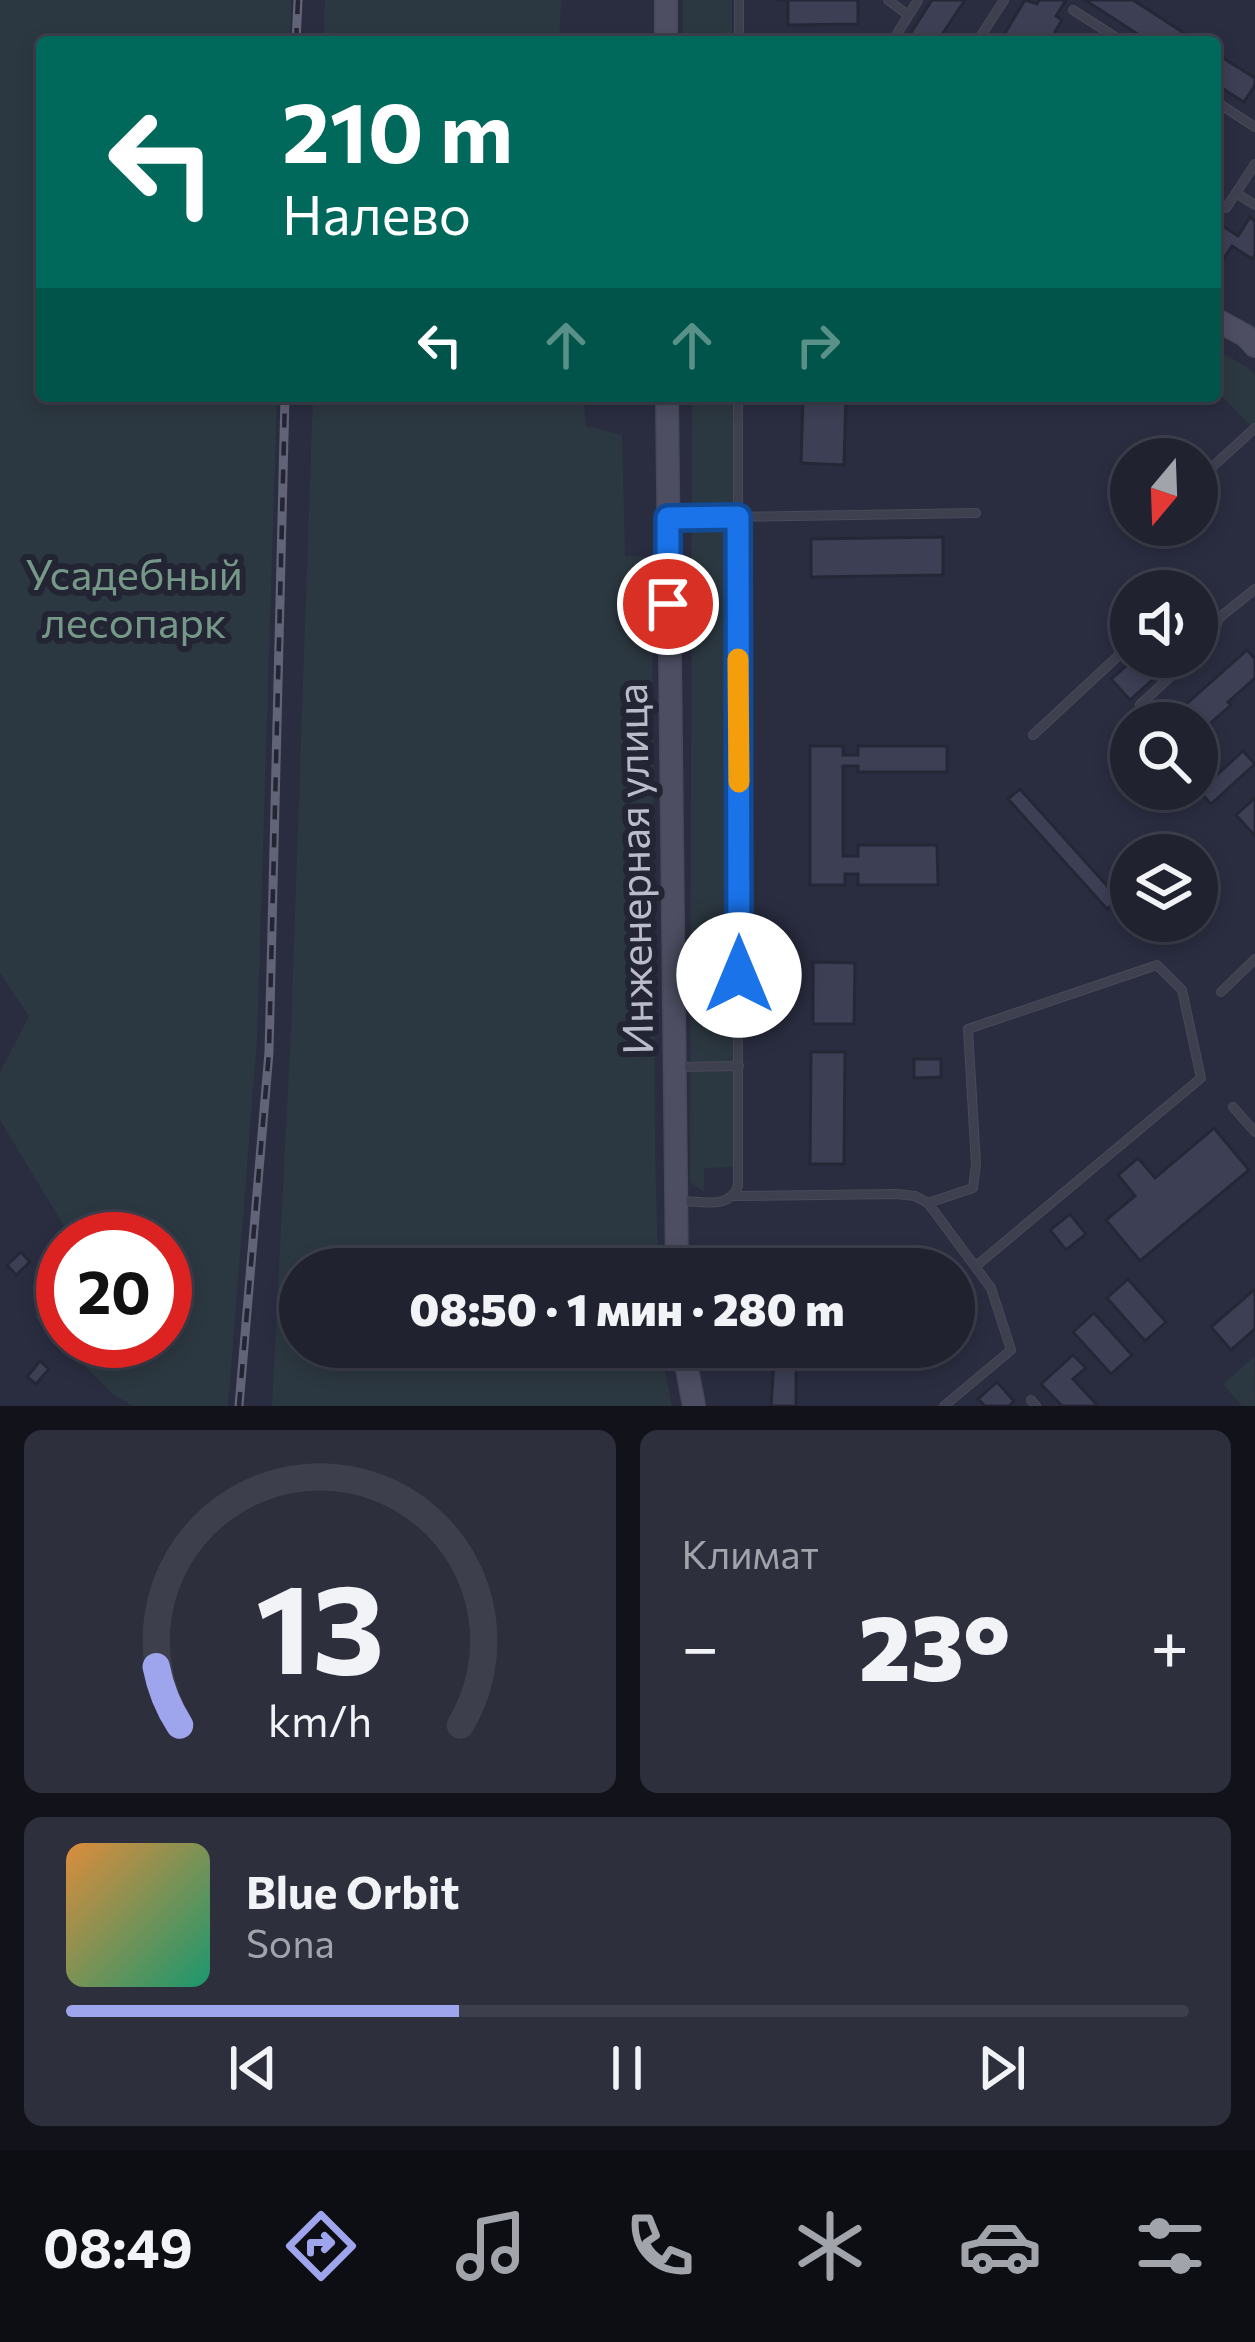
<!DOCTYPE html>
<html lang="ru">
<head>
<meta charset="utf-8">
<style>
	:root { --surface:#202230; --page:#2d2f3c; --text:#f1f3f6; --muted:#a2a4ab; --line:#3d3f4c; --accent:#9ea5ec }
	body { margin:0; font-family:Commissioner,sans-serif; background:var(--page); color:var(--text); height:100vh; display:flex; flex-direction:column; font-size:45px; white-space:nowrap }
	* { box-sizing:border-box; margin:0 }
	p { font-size:39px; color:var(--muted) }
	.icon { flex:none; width:66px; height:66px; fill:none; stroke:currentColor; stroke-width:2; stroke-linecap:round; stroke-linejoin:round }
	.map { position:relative; height:1406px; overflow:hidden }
	.drawer { display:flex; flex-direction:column; gap:24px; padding:24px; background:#12131a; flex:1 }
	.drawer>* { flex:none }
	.top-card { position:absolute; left:36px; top:36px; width:1185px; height:366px; border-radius:12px; box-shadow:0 6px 18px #0003,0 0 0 3px var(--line); background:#00695c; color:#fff; overflow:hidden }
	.needle { width:78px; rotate:199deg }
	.buttons { position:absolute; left:1110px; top:438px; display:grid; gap:24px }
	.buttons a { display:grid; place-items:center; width:108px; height:108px; border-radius:50%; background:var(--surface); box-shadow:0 6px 18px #0003,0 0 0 3px var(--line); font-size:60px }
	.speed { position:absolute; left:36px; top:1212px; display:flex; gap:24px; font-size:60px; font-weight:700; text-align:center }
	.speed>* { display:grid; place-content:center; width:156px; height:156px; border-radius:50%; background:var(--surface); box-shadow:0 6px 18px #0003,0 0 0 3px var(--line); line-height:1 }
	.speed .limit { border:18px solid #d22; background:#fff; color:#111 }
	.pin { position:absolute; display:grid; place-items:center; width:102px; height:102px; color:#fff; margin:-51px; border:6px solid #fff; border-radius:50%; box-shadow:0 3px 12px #0007 }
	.me { position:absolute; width:132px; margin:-66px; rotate:0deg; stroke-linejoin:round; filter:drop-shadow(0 0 9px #0008) }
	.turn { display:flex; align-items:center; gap:42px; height:252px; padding:0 48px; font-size:54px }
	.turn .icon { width:156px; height:156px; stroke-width:2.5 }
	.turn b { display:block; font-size:84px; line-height:102px }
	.lanes { display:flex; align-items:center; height:114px; padding:0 48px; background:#0003; justify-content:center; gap:60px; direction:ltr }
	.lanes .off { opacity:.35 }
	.big { font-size:90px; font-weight:800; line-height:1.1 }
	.drawer .tile { flex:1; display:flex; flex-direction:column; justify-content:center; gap:18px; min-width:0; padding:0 42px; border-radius:18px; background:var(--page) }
	.drawer .dial { align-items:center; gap:0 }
	.dial svg { height:312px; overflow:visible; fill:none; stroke:var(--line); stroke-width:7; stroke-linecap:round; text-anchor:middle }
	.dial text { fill:var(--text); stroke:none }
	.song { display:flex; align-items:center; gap:36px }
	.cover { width:144px; height:144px; border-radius:18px; background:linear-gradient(135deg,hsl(30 70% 55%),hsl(160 70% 35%)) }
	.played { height:12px; border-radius:6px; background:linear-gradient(90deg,var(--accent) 35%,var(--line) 35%) }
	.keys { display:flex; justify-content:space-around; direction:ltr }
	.heat { display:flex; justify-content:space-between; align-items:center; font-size:66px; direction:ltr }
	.drawer .tiles { flex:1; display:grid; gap:24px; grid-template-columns:1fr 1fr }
	.tile:last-child { grid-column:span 2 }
	.trip { position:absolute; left:279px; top:1248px; width:696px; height:120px; border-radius:60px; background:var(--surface); box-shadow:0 6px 18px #0003,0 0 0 3px var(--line); font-weight:800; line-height:120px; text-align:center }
	.tab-bar { display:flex; height:192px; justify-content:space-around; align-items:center; background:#0d0e13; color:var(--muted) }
	.tab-bar .icon { width:84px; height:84px }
	.tab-bar .current { color:var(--accent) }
	.tab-bar b { font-size:54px; color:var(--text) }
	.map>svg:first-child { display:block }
	.green { fill:#2c3841 }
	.building { fill:#3d4055; stroke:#252737; stroke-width:3 }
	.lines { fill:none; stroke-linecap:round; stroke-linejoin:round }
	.lane-casing { stroke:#484959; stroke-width:10 }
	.secondary-casing { stroke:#484959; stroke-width:24 }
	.lane { stroke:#3e4050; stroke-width:8 }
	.secondary { stroke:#4d4e62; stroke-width:21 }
	.rail-casing { stroke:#616376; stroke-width:9 }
	.rail { stroke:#232535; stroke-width:4.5; stroke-dasharray:14; stroke-linecap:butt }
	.route-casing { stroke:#114b97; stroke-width:30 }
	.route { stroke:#1a73e8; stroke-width:21 }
	.slow { stroke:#f59e0b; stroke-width:21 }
	.labels { text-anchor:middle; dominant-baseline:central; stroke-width:12; stroke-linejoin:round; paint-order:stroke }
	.park-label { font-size:42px; fill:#759887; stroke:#232535 }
	.street-label { font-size:42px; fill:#bbbcca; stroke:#232535 }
</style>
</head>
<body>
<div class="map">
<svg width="1255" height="1406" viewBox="0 0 1255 1406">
	<rect width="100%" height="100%" fill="#2a2d40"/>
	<g class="green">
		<polygon points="0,0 291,0 290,42 42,42 42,396 277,396 257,1039 228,1406 133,1406 113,1394 35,1317 63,1289 63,1341 165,1341 165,1239 72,1239 0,1120 0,1072 29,1016 0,973"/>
		<polygon points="325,0 561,0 559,42 324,42"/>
		<rect x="683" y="0" width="49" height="42"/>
		<polygon points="1215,349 1248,368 1255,375 1255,430 1215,389"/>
		<polygon points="313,396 583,396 586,426 622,435 625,556 652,557 655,1150 658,1269 300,1269 300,1347 660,1347 672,1406 272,1406 291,1031"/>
		<polygon points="692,396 738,396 735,1167 704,1168 704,1192 690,1182"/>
		<polygon points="1254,1357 1255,1406 1242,1406 1223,1384"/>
	</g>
	<g class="building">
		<polygon points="777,0 858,0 858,24 788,25 788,0"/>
		<polygon points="932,0 965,0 937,42 905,42"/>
		<polygon points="1025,0 1037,4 1039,0 1066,0 1056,16 1062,20 1049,42 1019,42 1005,33"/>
		<polygon points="1085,0 1133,0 1198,42 1150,42"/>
		<polygon points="1215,53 1255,78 1255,85 1244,102 1215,84"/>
		<polygon points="1250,217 1255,221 1255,255 1252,259 1232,246 1224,258 1215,252 1215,221 1238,236"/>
		<polygon points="803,396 846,396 844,465 801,463"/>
		<polygon points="905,396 1035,396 1035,403"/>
		<polygon points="943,537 943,575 811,577 811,539"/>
		<polygon points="1247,650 1255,659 1255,678 1228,702 1231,705 1197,735 1197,723 1165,723"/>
		<polygon points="1136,657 1178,657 1130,700 1111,679"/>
		<polygon points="810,746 843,746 843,755 858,755 858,746 947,746 947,772 858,772 858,766 843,766 843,856 858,856 858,845 937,845 938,885 858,885 858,874 845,874 845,885 810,885"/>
		<polygon points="1243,751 1255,764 1211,804 1199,791"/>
		<polygon points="1020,789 1119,899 1107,909 1008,799"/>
		<polygon points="1255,798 1255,836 1236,815"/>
		<polygon points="813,962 855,963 854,1024 813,1024"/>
		<polygon points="811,1052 845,1052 844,1164 810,1164"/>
		<polygon points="914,1059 941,1059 941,1077 914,1078"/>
		<polygon points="1214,1128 1249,1170 1140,1261 1106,1220 1135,1196 1118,1175 1138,1158 1155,1178"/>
		<polygon points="1070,1214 1086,1234 1066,1250 1050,1230"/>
		<polygon points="21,1252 30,1262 16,1275 7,1265"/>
		<polygon points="753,1253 780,1254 779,1269 753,1269"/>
		<polygon points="45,1262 55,1272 39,1287 34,1282 45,1271 41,1266"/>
		<polygon points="1128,1279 1166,1322 1145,1341 1107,1298"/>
		<polygon points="1255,1289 1255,1329 1231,1350 1211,1327"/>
		<polygon points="1094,1313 1132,1355 1111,1374 1073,1332"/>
		<polygon points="775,1347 796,1347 796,1403 798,1406 771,1406"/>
		<polygon points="1073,1355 1086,1368 1073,1379 1098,1406 1062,1406 1041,1384"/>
		<polygon points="40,1361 49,1369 36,1384 27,1377"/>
		<polygon points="997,1382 1014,1401 1009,1406 985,1406 978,1399"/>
	</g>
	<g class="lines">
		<g class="lane-casing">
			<g id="lane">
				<polyline points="888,0 908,15"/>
				<polyline points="1073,10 1123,42"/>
				<polyline points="739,42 739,0"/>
				<polyline points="892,42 918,0"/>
				<polyline points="977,42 1004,0"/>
				<polyline points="1215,101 1255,127"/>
				<polyline points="1236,193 1255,164"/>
				<polyline points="1215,201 1226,208 1236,193 1255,205"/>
				<polyline points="1197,481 1255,428"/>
				<polyline points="670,518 976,513"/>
				<polyline points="1197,602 1219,618 1255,589"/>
				<polyline points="1197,651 1213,636 1219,618"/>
				<polyline points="1140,705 1191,657"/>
				<polyline points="1033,735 1131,644"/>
				<polyline points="1221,992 1255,959"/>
				<polyline points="677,1067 739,1066"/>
				<polyline points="1233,1107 1255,1132"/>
				<polyline points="734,1196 897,1194 915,1196 928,1203 991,1288 1011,1350 944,1406"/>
				<path d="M680 1201C702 1201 729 1210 738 1186V396"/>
				<polyline points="928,1203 973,1188 976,1164 968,1029 1157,965 1182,990 1201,1078 976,1266"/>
				<polyline points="1031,1400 1036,1406"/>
			</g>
		</g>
		<g class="secondary-casing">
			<g id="secondary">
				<polyline points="666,42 666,0"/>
				<polyline points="1215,319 1246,336 1255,346"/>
				<polyline points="667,396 677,1269"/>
				<polyline points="683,1347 694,1406"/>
			</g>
		</g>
		<use href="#lane" class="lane"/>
		<use href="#secondary" class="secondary"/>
		<g class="rail-casing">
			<g id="rail">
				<polyline points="296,42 298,0"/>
				<polyline points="239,1406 269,1052 285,396"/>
			</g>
		</g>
		<use href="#rail" class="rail"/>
	</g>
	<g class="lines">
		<g class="route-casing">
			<polyline id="route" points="668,604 668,518 738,517 739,975"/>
		</g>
		<use href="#route" class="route"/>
		<polyline class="slow" points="738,659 739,782"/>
	</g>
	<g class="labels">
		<g class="park-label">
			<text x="134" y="573">Усадебный<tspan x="134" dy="48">лесопарк</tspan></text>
		</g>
		<g class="street-label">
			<text transform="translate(633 869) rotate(-91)">Инженерная улица</text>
		</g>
	</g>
</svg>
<div class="buttons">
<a><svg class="needle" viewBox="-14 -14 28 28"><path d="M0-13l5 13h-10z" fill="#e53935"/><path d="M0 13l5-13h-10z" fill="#a2a4ab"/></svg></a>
<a><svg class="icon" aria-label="sound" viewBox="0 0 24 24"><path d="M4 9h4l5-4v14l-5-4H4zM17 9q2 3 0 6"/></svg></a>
<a><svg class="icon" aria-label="search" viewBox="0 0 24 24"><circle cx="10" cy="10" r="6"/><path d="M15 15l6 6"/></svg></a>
<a><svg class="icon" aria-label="layers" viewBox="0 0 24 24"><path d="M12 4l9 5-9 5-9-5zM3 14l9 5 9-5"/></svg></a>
</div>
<div class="speed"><div class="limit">20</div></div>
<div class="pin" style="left:668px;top:604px;background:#d93025"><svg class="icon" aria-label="arrive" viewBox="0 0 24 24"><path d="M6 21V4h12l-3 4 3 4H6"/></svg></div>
<svg class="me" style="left:739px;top:975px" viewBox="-20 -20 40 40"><circle r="19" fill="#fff"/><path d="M0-13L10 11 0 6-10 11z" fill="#1a73e8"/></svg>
<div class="trip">08:50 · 1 мин · 280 m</div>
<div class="top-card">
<div class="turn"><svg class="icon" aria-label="left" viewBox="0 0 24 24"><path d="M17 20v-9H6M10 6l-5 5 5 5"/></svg><div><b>210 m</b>Налево</div></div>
<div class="lanes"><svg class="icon" aria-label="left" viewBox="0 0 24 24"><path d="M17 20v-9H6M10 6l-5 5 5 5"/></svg><svg class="icon off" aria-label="ahead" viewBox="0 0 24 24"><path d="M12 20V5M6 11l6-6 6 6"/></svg><svg class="icon off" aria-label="ahead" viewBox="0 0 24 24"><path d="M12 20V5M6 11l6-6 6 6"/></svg><svg class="icon off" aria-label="right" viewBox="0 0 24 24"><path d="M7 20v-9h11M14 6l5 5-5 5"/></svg></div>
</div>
</div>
<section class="drawer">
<div class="tiles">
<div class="tile dial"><svg viewBox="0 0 100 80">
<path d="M14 69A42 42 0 1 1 86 69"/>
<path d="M14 69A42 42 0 0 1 8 54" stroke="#9ea5ec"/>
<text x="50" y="56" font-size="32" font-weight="700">13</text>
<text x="50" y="72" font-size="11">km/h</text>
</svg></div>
<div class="tile"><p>Климат</p>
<div class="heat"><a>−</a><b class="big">23°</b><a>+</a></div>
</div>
<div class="tile">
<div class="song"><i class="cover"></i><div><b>Blue Orbit</b><p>Sona</p></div></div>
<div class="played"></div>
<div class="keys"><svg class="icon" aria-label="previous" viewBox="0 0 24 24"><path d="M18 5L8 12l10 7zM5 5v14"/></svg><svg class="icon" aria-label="pause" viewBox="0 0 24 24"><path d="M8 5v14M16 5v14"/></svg><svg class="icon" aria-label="next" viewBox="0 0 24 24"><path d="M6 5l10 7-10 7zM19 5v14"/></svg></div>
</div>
</div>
</section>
<nav class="tab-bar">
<b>08:49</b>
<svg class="icon current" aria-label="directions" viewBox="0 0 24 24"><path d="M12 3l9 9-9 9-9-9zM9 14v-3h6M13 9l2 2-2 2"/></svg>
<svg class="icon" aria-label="music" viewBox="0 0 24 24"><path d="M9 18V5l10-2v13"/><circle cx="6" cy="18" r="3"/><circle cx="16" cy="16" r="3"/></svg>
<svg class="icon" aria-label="phone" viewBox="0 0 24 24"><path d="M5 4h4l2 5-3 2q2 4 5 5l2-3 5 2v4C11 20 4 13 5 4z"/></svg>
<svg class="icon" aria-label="climate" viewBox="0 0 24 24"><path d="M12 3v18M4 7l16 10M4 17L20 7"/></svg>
<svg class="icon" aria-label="car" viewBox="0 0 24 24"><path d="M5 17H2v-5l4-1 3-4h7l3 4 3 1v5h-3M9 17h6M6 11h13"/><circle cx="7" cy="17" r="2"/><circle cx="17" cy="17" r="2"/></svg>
<svg class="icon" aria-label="filters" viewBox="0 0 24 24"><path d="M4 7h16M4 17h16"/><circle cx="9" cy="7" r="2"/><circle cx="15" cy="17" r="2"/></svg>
</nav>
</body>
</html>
